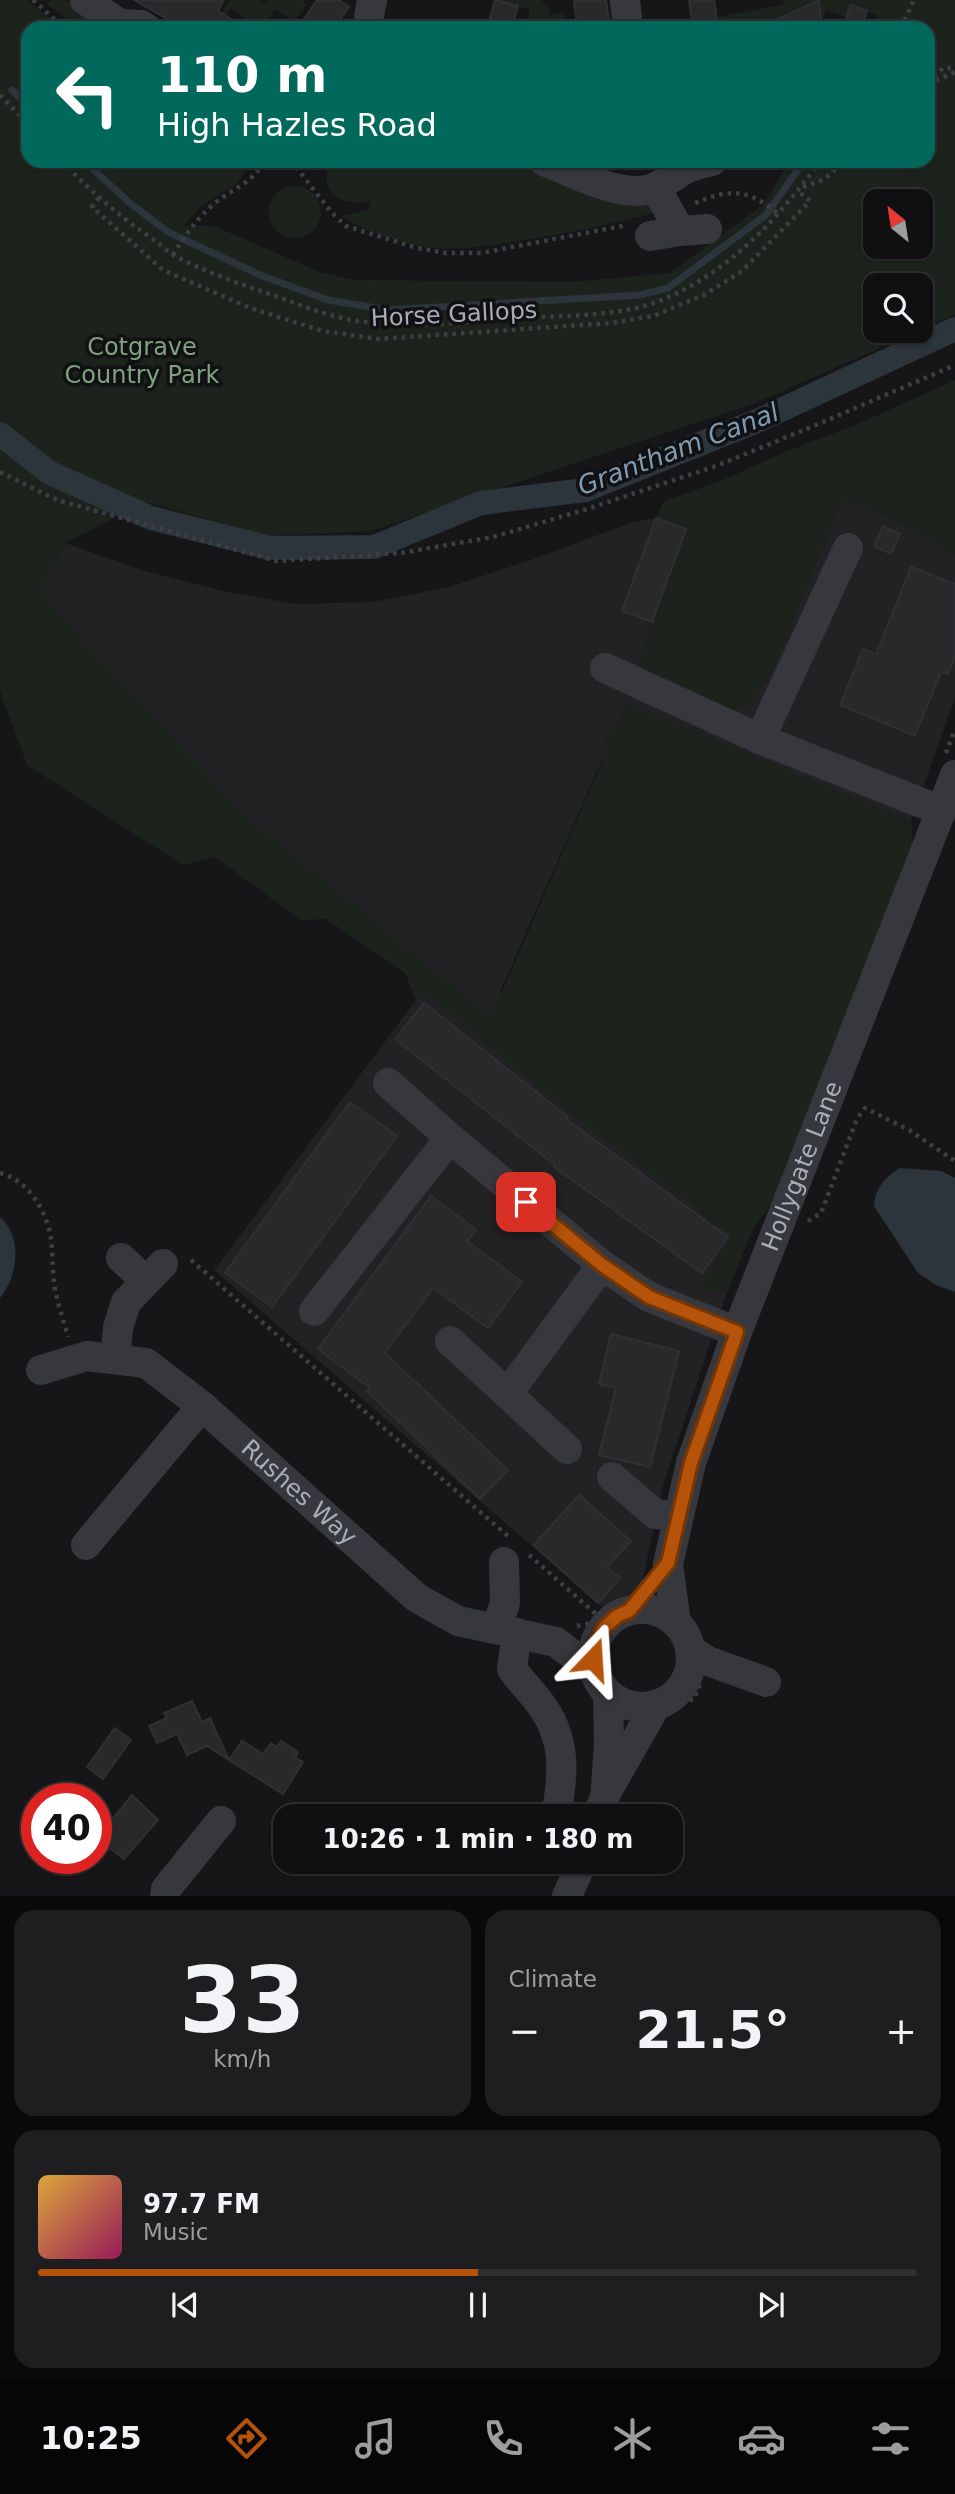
<!DOCTYPE html>
<html lang="en">
<head>
<meta charset="utf-8">
<style>
	:root { --surface:#101012; --page:#1e1e20; --text:#f1f3f6; --muted:#9c9d9f; --line:#303032; --accent:#b45309 }
	body { margin:0; font-family:"DejaVu Sans",sans-serif; background:var(--page); color:var(--text); height:100vh; display:flex; flex-direction:column; font-size:26px; white-space:nowrap }
	* { box-sizing:border-box; margin:0 }
	p { font-size:23px; color:var(--muted) }
	.icon { flex:none; width:38px; height:38px; fill:none; stroke:currentColor; stroke-width:2; stroke-linecap:round; stroke-linejoin:round }
	.map { position:relative; height:1896px; overflow:hidden }
	.details { display:flex; flex-direction:column; gap:14px; padding:14px; background:#09090a; flex:1 }
	.details>* { flex:none }
	.top-card { position:absolute; left:21px; top:21px; width:914px; height:147px; border-radius:21px; box-shadow:0 2px 5px #0004,0 0 0 2px var(--line); background:#00695c; color:#fff; overflow:hidden }
	.needle { width:46px; rotate:330deg }
	.fabs { position:absolute; left:863px; top:189px; display:grid; gap:14px }
	.fabs a { display:grid; place-items:center; width:70px; height:70px; border-radius:14px; background:var(--surface); box-shadow:0 2px 5px #0004,0 0 0 2px var(--line); font-size:35px }
	.speed { position:absolute; left:21px; top:1783px; display:flex; gap:14px; font-size:35px; font-weight:700; text-align:center }
	.speed>* { display:grid; place-content:center; width:91px; height:91px; border-radius:50%; background:var(--surface); box-shadow:0 2px 5px #0004,0 0 0 2px var(--line); line-height:1 }
	.speed .limit { border:10px solid #d22; background:#fff; color:#111 }
	.pin { position:absolute; display:grid; place-items:center; width:60px; height:60px; color:#fff; margin:-30px; border-radius:14px; box-shadow:0 4px 10px #0006 }
	.me { position:absolute; width:77px; margin:-38px; rotate:20deg; stroke-linejoin:round; filter:drop-shadow(0 0 5px #0008) }
	.turn { display:flex; align-items:center; gap:24px; height:147px; padding:0 21px; font-size:32px }
	.turn .icon { width:91px; height:91px; stroke-width:2.5 }
	.turn b { display:block; font-size:49px; line-height:60px }
	.big { font-size:52px; font-weight:800; line-height:1.1 }
	.details .tile { flex:1; display:flex; flex-direction:column; justify-content:center; gap:10px; min-width:0; padding:0 24px; border-radius:21px; background:var(--page) }
	.details .dial { align-items:center; gap:0 }
	.dial b { font-size:91px; line-height:1 }
	.song { display:flex; align-items:center; gap:21px }
	.cover { width:84px; height:84px; border-radius:10px; background:linear-gradient(135deg,hsl(40 70% 55%),hsl(330 70% 35%)) }
	.played { height:7px; border-radius:4px; background:linear-gradient(90deg,var(--accent) 50%,var(--line) 50%) }
	.keys { display:flex; justify-content:space-around; direction:ltr }
	.heat { display:flex; justify-content:space-between; align-items:center; font-size:38px; direction:ltr }
	.details .tiles { flex:1; display:grid; gap:14px; grid-template-columns:1fr 1fr }
	.tile:last-child { grid-column:span 2 }
	.trip { position:absolute; left:273px; top:1804px; width:410px; height:70px; border-radius:21px; background:var(--surface); box-shadow:0 2px 5px #0004,0 0 0 2px var(--line); font-weight:800; line-height:70px; text-align:center }
	.menu { display:flex; height:112px; justify-content:space-around; align-items:center; background:#060607; color:var(--muted) }
	.menu .icon { width:49px; height:49px }
	.menu .selected { color:var(--accent) }
	.menu b { font-size:32px; color:var(--text) }
	.map>svg:first-child { display:block }
	.built { fill:#222225 }
	.green { fill:#1c231d; fill-rule:evenodd }
	.water { fill:#2c353c }
	.lines { fill:none; stroke-linecap:round; stroke-linejoin:round }
	.stream { stroke:#2c353c; stroke-width:7 }
	.canal { stroke:#2c353c; stroke-width:24 }
	.building { fill:#29292c; stroke:#303034; stroke-width:2 }
	.path { stroke:#3d3f44; stroke-width:4.5; stroke-dasharray:3.5 5; stroke-linecap:butt }
	.minor { stroke:#37383d; stroke-width:30 }
	.route-casing { stroke:#753606; stroke-width:18 }
	.route { stroke:#b45309; stroke-width:12 }
	.labels { text-anchor:middle; dominant-baseline:central; stroke-width:7; stroke-linejoin:round; paint-order:stroke }
	.street-label { font-size:24px; fill:#a8adb8; stroke:#111113 }
	.park-label { font-size:24px; fill:#7fa381; stroke:#111113 }
	.water-label { font-size:26px; font-style:italic; fill:#7f9bb3; stroke:#111113 }
</style>
</head>
<body>
<div class="map">
<svg width="955" height="1896" viewBox="0 0 955 1896">
	<rect width="100%" height="100%" fill="#161618"/>
	<polygon class="built" points="843,497 917,530 955,556 955,698 911,821 795,780 627,703 500,992 752,1231 726,1295 664,1482 634,1618 602,1607 214,1270 416,1000 439,974 248,818 146,710 38,591 65,543 145,571 227,592 296,604 373,602 449,587 528,561 633,522 656,518 686,529 652,622 638,671 749,705 770,674"/>
	<g class="green">
		<path d="M0 0H26L63 28H28V161H246L249 167 234 186 201 206 184 226H214L322 273 355 280 572 282 670 273 763 205 790 161H928V28H871L878 16 851 5 846 17 826 10 819 28H718L716 17 783 5 784 0H955V314L921 330 920 285H875V331H918L753 404 370 531 267 536 146 502 65 543 39 590 146 710 248 818 491 1017 602 762V747L604 740 608 732 618 725 627 703 911 821C914 833 911 841 913 852L854 996 773 1201 752 1231 729 1287C718 1293 711 1294 699 1288L732 1234 704 1219 696 1207 566 1110 423 991 416 1000 405 973 326 919 301 920 215 857 183 865 27 765 0 691ZM875 201H920V247H875Z"/>
		<polygon points="51,0 66,0 105,28 79,28 47,4"/>
		<polygon points="230,0 260,0 266,4 269,0 305,0 303,3 306,5 295,21 306,28 282,28 288,17 275,9 262,28 257,28 231,8 227,13 229,18 222,13"/>
		<polygon points="495,0 541,0 549,7 550,15 564,13 565,26 528,28 529,9"/>
		<path d="M329 161H447L486 169 490 161H508L655 199 662 211C612 224 562 235 510 242 480 247 446 252 415 245 390 239 362 229 341 216L369 210 371 201C342 208 319 194 329 161Z"/>
		<circle cx="295" cy="212" r="26"/>
		<polygon points="955,380 955,556 917,530 843,497 771,672 749,705 731,712 638,671 652,622 686,530 656,518 664,501 721,481 785,452 858,424"/>
	</g>
	<g class="water">
		<path d="M900 1168 941 1171 955 1178V1292L936 1285 918 1273 874 1206C875 1188 886 1176 900 1168Z"/>
		<path d="M0 1217C23 1237 18 1276 0 1298Z"/>
	</g>
	<g class="lines">
		<g class="stream">
			<polyline points="12,90 28,106"/>
			<polyline points="84,161 131,204 168,232 260,275 328,300 388,310 640,295 668,288 766,215 804,161"/>
		</g>
		<polyline class="canal" points="0,434 50,473 151,518 270,548 374,547 481,503 585,490 757,421 955,329"/>
	</g>
	<g class="building">
		<polygon points="134,0 224,0 218,11 246,28 183,28"/>
		<polygon points="317,0 339,0 349,7 334,28 298,28"/>
		<polygon points="495,0 518,6 512,28 487,28"/>
		<polygon points="574,0 606,0 609,21 577,25"/>
		<polygon points="689,0 714,0 718,28 693,28"/>
		<polygon points="819,0 822,28 759,28"/>
		<polygon points="851,5 867,11 861,28 842,28"/>
		<polygon points="656,518 686,529 652,622 622,611"/>
		<polygon points="883,526 900,534 891,554 874,546"/>
		<polygon points="911,567 955,584 955,656 948,674 941,672 915,736 840,705 863,649 876,654"/>
		<polygon points="424,1003 568,1117 566,1119 728,1237 702,1273 554,1167 555,1165 395,1039"/>
		<polygon points="350,1102 397,1136 272,1307 225,1273"/>
		<polygon points="431,1196 476,1230 467,1241 522,1282 488,1328 433,1288 385,1353 508,1470 480,1499 367,1391 370,1388 318,1349"/>
		<polygon points="611,1334 679,1351 650,1467 599,1455 616,1388 599,1384"/>
		<polygon points="579,1495 631,1541 607,1567 620,1578 598,1603 534,1545"/>
		<polygon points="192,1701 202,1722 210,1718 229,1760 242,1741 263,1754 271,1743 277,1747 281,1741 298,1752 295,1758 303,1762 283,1794 207,1746 187,1755 177,1734 157,1743 149,1726 167,1718 164,1713"/>
		<polygon points="115,1728 131,1740 103,1779 87,1767"/>
		<polygon points="132,1795 158,1820 124,1859 97,1838"/>
	</g>
	<g class="lines">
		<g class="path">
			<polyline points="33,0 54,19 69,28"/>
			<polyline points="901,28 914,0"/>
			<polyline points="934,77 943,68 955,68"/>
			<polyline points="928,84 955,72"/>
			<polyline points="0,95 28,124"/>
			<path d="M62 161C90 191 120 217 154 240 161 245 168 252 175 256 207 273 244 285 278 297 306 307 335 319 365 322 416 329 471 321 523 318 569 315 621 317 664 299 729 272 780 217 820 161"/>
			<polyline points="296,167 332,213 346,226 417,248 446,253 481,253 627,225"/>
			<polyline points="803,187 825,179 844,161"/>
			<polyline points="99,198 92,207 163,270 250,308 323,331 378,339 611,323 653,316 704,295 742,271 810,201 798,191"/>
			<path d="M695 203C731 188 748 189 777 213"/>
			<path d="M173 255C185 236 197 218 215 203 236 186 249 186 265 161L296 167 304 161"/>
			<polyline points="0,472 57,500 277,561 401,553 493,537 587,509 716,466 816,425 955,365"/>
			<polyline points="946,753 955,729"/>
			<path d="M0 1173C28 1180 47 1211 51 1239 53 1255 52 1272 55 1289 58 1305 64 1321 68 1337"/>
			<polyline points="808,1221 821,1213 857,1119 865,1108 909,1130 955,1161"/>
			<polyline points="191,1260 510,1538"/>
			<polyline points="529,1555 605,1622"/>
			<polyline points="627,1603 645,1582"/>
			<path d="M577 1626C584 1624 593 1624 599 1620 616 1611 628 1596 649 1602"/>
			<polyline points="681,1702 694,1699 700,1684"/>
		</g>
		<g class="minor">
			<polyline points="85,0 120,24 141,25 146,28"/>
			<polyline points="625,0 628,28"/>
			<polyline points="369,16 372,0"/>
			<path d="M544 161C572 172 624 200 653 188 665 184 675 174 686 169 694 165 704 163 712 161"/>
			<polyline points="656,188 680,231 707,229"/>
			<polyline points="650,236 680,231"/>
			<polyline points="605,668 760,739 942,811"/>
			<polyline points="760,739 848,548"/>
			<polyline points="388,1083 450,1138 602,1265 649,1297 737,1332"/>
			<polyline points="121,1258 146,1281"/>
			<polyline points="314,1311 450,1138"/>
			<polyline points="450,1341 567,1449"/>
			<polyline points="115,1359 118,1328 126,1302 163,1264"/>
			<path id="s1" d="M41 1370 87 1356 146 1363 202 1406 417 1598 458 1621 556 1642 595 1672"/>
			<polyline points="508,1393 602,1265"/>
			<polyline points="612,1477 655,1514 678,1516"/>
			<polyline points="86,1545 202,1406"/>
			<circle cx="642" cy="1658" r="49"/>
			<path id="s2" d="M676 1623 668 1564 691 1463 737 1332 955 775"/>
			<polyline points="496,1629 505,1603 504,1562"/>
			<path d="M517 1633 512 1669C522 1683 535 1695 544 1709 567 1743 563 1778 556 1816"/>
			<polyline points="690,1650 708,1661 766,1682"/>
			<polyline points="606,1786 609,1742 608,1694"/>
			<polyline points="598,1816 606,1793 656,1705"/>
			<polyline points="165,1896 166,1889 221,1821"/>
			<polyline points="567,1896 582,1862"/>
		</g>
	</g>
	<g class="lines">
		<g class="route-casing">
			<polyline id="route" points="526,1202 602,1265 649,1297 737,1332 691,1463 668,1563 629,1611 617,1616 603,1629 595,1647 593,1659"/>
		</g>
		<use href="#route" class="route"/>
	</g>
	<g class="labels">
		<g class="street-label">
			<text transform="translate(454 314) rotate(-3)">Horse Gallops</text>
			<text stroke="none"><textPath href="#s2" startOffset="480">Hollygate Lane</textPath></text>
			<text stroke="none"><textPath href="#s1" startOffset="308">Rushes Way</textPath></text>
		</g>
		<g class="park-label">
			<text x="142" y="347">Cotgrave<tspan x="142" dy="28">Country Park</tspan></text>
		</g>
		<g class="water-label">
			<text transform="translate(678 449) rotate(-21)">Grantham Canal</text>
		</g>
	</g>
</svg>
<div class="fabs">
<a><svg class="needle" viewBox="-14 -14 28 28"><path d="M0-13l5 13h-10z" fill="#e53935"/><path d="M0 13l5-13h-10z" fill="#9c9d9f"/></svg></a>
<a><svg class="icon" aria-label="search" viewBox="0 0 24 24"><circle cx="10" cy="10" r="6"/><path d="M15 15l6 6"/></svg></a>
</div>
<div class="speed"><div class="limit">40</div></div>
<div class="pin" style="left:526px;top:1202px;background:#d93025"><svg class="icon" aria-label="arrive" viewBox="0 0 24 24"><path d="M6 21V4h12l-3 4 3 4H6"/></svg></div>
<svg class="me" style="left:593px;top:1659px" viewBox="-20 -20 40 40"><path d="M0-17L14 15 0 8-14 15z" fill="#b45309" stroke="#fff" stroke-width="4"/></svg>
<div class="trip">10:26 · 1 min · 180 m</div>
<div class="top-card">
<div class="turn"><svg class="icon" aria-label="left" viewBox="0 0 24 24"><path d="M17 20v-9H6M10 6l-5 5 5 5"/></svg><div><b>110 m</b>High Hazles Road</div></div>
</div>
</div>
<section class="details">
<div class="tiles">
<div class="tile dial"><b>33</b><p>km/h</p></div>
<div class="tile"><p>Climate</p>
<div class="heat"><a>−</a><b class="big">21.5°</b><a>+</a></div>
</div>
<div class="tile">
<div class="song"><i class="cover"></i><div><b>97.7 FM</b><p>Music</p></div></div>
<div class="played"></div>
<div class="keys"><svg class="icon" aria-label="previous" viewBox="0 0 24 24"><path d="M18 5L8 12l10 7zM5 5v14"/></svg><svg class="icon" aria-label="pause" viewBox="0 0 24 24"><path d="M8 5v14M16 5v14"/></svg><svg class="icon" aria-label="next" viewBox="0 0 24 24"><path d="M6 5l10 7-10 7zM19 5v14"/></svg></div>
</div>
</div>
</section>
<nav class="menu">
<b>10:25</b>
<svg class="icon selected" aria-label="directions" viewBox="0 0 24 24"><path d="M12 3l9 9-9 9-9-9zM9 14v-3h6M13 9l2 2-2 2"/></svg>
<svg class="icon" aria-label="music" viewBox="0 0 24 24"><path d="M9 18V5l10-2v13"/><circle cx="6" cy="18" r="3"/><circle cx="16" cy="16" r="3"/></svg>
<svg class="icon" aria-label="phone" viewBox="0 0 24 24"><path d="M5 4h4l2 5-3 2q2 4 5 5l2-3 5 2v4C11 20 4 13 5 4z"/></svg>
<svg class="icon" aria-label="climate" viewBox="0 0 24 24"><path d="M12 3v18M4 7l16 10M4 17L20 7"/></svg>
<svg class="icon" aria-label="car" viewBox="0 0 24 24"><path d="M5 17H2v-5l4-1 3-4h7l3 4 3 1v5h-3M9 17h6M6 11h13"/><circle cx="7" cy="17" r="2"/><circle cx="17" cy="17" r="2"/></svg>
<svg class="icon" aria-label="filters" viewBox="0 0 24 24"><path d="M4 7h16M4 17h16"/><circle cx="9" cy="7" r="2"/><circle cx="15" cy="17" r="2"/></svg>
</nav>
</body>
</html>
